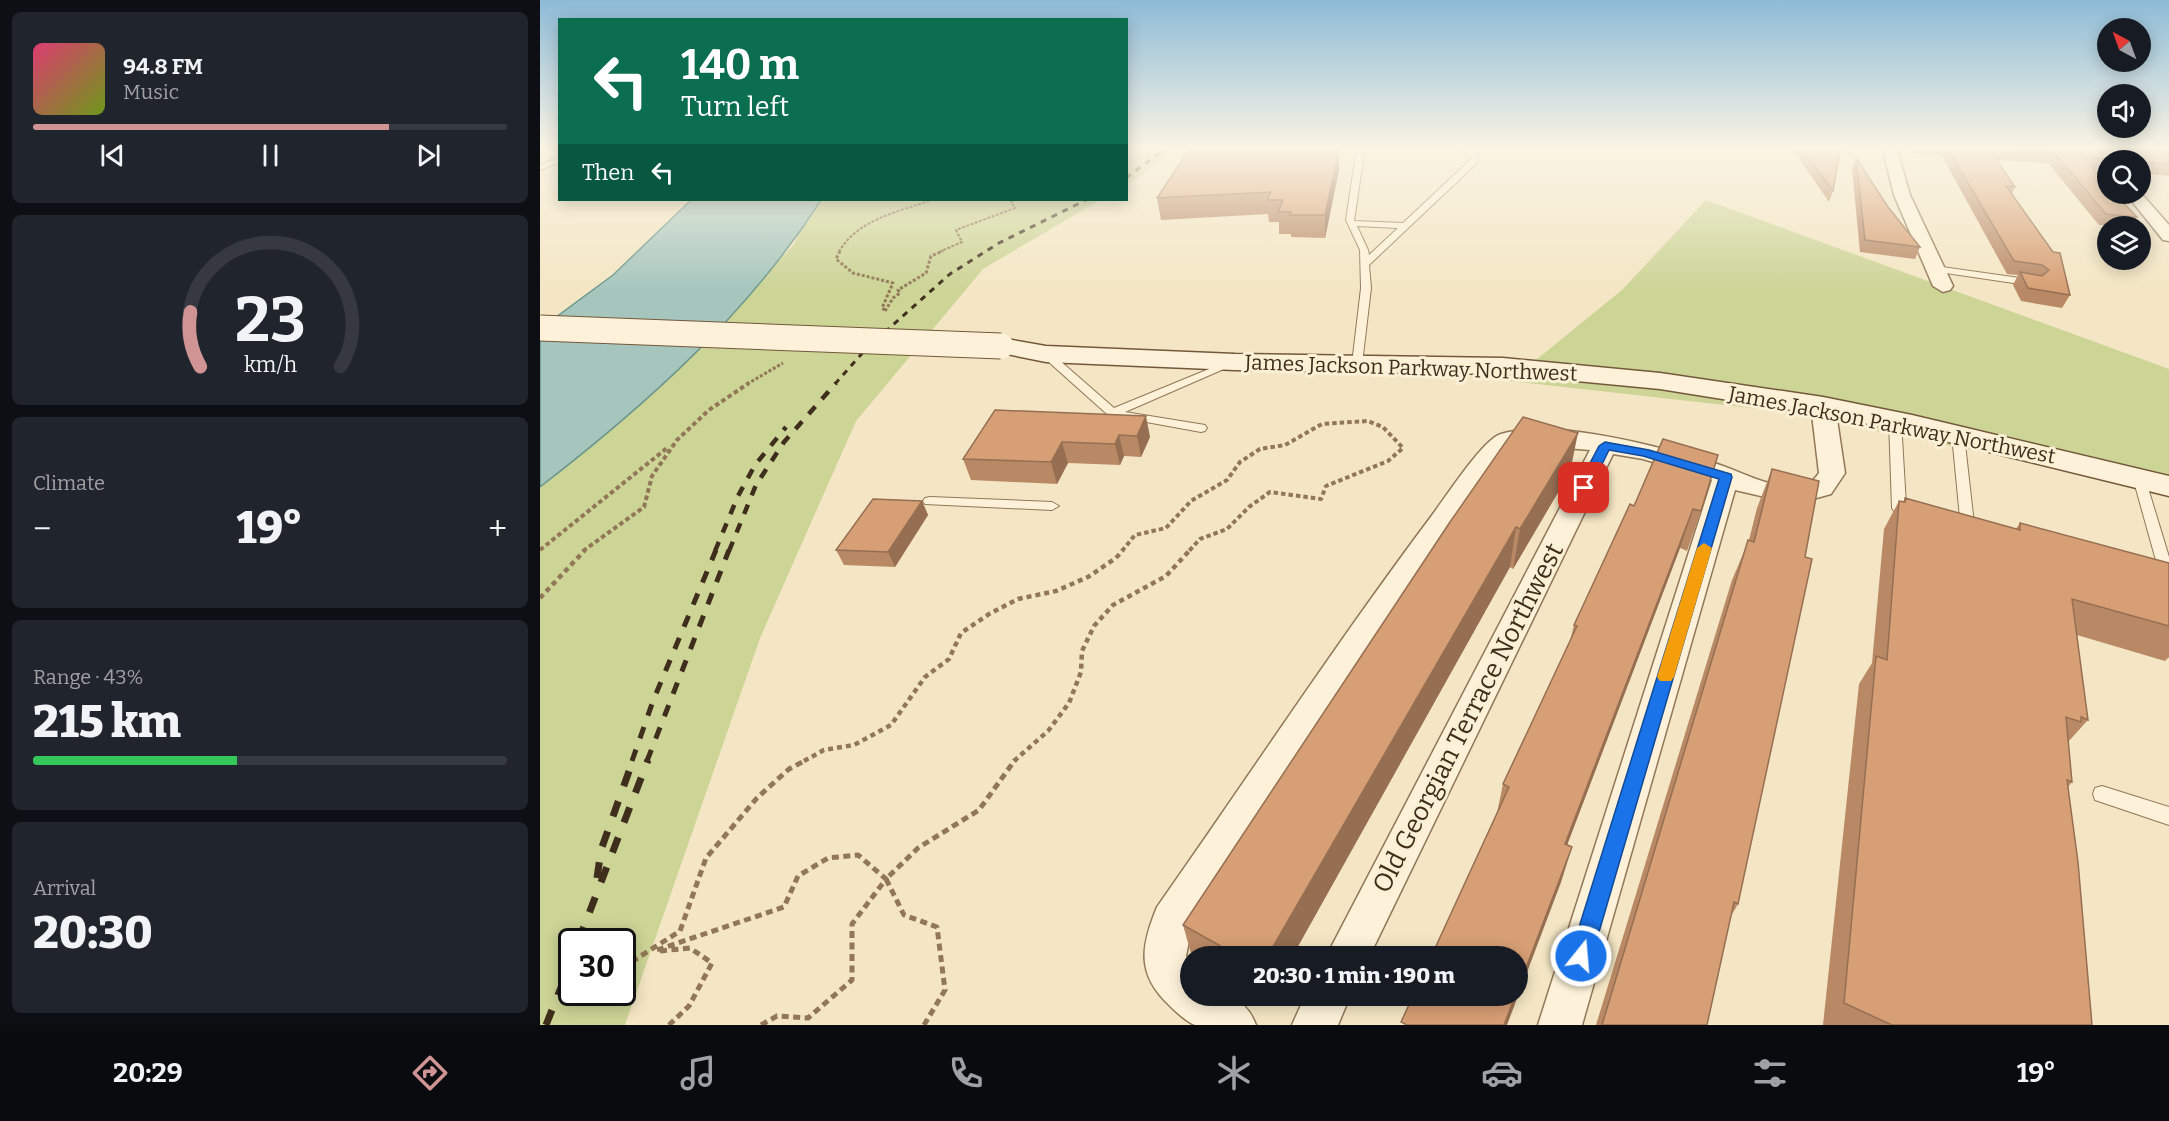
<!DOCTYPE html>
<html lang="en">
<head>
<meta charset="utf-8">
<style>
	:root { --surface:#171b24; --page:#20242c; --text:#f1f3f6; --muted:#9ea1a6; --line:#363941; --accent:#d19495 }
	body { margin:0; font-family:Bitter,serif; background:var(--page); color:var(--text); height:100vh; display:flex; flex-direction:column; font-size:22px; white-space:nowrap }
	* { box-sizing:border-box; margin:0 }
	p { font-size:20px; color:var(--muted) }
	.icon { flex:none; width:33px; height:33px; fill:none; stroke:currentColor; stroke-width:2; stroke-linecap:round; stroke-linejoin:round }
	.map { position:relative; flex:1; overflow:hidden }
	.side { display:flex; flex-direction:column; gap:12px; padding:12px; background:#0d0f14; width:540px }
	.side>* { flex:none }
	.guide { position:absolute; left:18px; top:18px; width:570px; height:183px; border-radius:0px; box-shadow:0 3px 15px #0003; background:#0b6e4f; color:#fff; overflow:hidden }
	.needle { width:39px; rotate:319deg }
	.fabs { position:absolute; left:1557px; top:18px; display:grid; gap:12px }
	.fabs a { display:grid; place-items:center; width:54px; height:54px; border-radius:50%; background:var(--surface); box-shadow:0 3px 15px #0003; font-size:30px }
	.speed { position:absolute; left:18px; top:928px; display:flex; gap:12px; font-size:30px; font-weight:700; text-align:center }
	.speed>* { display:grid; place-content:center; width:78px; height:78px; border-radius:50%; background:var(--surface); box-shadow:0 3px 15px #0003; line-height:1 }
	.speed .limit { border:3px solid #111; border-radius:9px; background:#fff; color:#111 }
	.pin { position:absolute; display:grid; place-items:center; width:51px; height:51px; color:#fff; margin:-26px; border-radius:12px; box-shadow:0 3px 9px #0006 }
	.me { position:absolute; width:66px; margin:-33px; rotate:17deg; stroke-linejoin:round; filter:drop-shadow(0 0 4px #0008) }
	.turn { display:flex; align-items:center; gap:21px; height:126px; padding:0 24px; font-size:27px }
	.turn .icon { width:78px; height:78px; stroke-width:2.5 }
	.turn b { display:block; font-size:42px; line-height:51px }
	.then { display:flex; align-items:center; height:57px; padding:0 24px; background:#0003; gap:12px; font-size:22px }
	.big { font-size:45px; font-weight:800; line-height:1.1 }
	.side .tile { flex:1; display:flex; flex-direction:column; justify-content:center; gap:9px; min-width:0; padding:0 21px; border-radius:9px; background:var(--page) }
	.side .dial { align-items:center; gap:0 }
	.dial svg { height:156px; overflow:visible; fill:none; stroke:var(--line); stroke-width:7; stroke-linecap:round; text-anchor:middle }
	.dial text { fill:var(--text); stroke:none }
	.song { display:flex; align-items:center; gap:18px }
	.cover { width:72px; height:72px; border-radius:9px; background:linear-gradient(135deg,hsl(340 70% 55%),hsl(80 70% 35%)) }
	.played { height:6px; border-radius:3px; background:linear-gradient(90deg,var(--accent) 75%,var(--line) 75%) }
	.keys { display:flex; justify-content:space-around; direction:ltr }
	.heat { display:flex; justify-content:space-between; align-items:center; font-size:33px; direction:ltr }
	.charge { height:9px; border-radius:4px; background:linear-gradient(90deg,#34c759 43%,var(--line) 0) }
	.trip { position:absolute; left:640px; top:946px; width:348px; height:60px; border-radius:30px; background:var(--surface); box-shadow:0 3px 15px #0003; font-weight:800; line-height:60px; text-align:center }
	.dock { display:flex; height:96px; justify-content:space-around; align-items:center; background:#090b0e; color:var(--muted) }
	.dock .icon { width:42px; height:42px }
	.dock .active { color:var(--accent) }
	.dock b { font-size:27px; color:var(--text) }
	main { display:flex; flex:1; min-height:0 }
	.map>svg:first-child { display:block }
	.green { fill:#ccd496; fill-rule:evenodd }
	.water { fill:#a6c6bd; stroke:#6b968c; stroke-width:1.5 }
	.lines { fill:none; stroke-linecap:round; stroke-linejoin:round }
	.lane-casing { stroke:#917757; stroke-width:2 }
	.street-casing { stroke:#917757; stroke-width:3 }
	.secondary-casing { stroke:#73583a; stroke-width:3 }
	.path-far4 { stroke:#917757; stroke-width:2; stroke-dasharray:3 1.5; stroke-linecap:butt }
	.path-far3 { stroke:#917757; stroke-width:3; stroke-dasharray:3 2; stroke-linecap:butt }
	.path-far2 { stroke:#917757; stroke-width:4; stroke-dasharray:4.5 3; stroke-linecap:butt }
	.path-far1 { stroke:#917757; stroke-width:4.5; stroke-dasharray:5 4; stroke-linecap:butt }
	.path { stroke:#917757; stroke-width:5; stroke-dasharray:7 4.5; stroke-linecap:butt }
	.lane { fill:#fdf2d9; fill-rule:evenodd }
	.street { fill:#fdf2d9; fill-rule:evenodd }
	.secondary { fill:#fdf2d9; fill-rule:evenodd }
	.rail-far3 { stroke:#402e1d; stroke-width:3; stroke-dasharray:6 6; stroke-linecap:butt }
	.rail-far2 { stroke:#402e1d; stroke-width:4.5; stroke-dasharray:10 10; stroke-linecap:butt }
	.rail-far1 { stroke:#402e1d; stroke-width:5; stroke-dasharray:12 12; stroke-linecap:butt }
	.rail { stroke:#402e1d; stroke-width:7; stroke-dasharray:16 16; stroke-linecap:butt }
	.secondary-bridge-casing { stroke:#73583a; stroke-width:27; stroke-linecap:butt }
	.secondary-bridge { stroke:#fdf2d9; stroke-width:25 }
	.wall { fill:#b98965 }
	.shaded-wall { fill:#966f52 }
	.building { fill:#d79f75; stroke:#966f52; stroke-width:1.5 }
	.route { fill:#1a73e8; stroke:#114b97; stroke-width:1.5 }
	.slow { fill:#f59e0b }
	.labels { text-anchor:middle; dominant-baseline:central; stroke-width:6; stroke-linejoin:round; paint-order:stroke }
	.street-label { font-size:21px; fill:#402e1d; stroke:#faf0d5 }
	.near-street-label { font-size:26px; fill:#402e1d; stroke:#faf0d5 }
</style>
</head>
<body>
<main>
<section class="side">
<div class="tile">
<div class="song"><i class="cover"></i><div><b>94.8 FM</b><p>Music</p></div></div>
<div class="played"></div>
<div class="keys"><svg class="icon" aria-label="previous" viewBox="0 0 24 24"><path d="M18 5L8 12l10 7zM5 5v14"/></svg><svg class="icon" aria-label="pause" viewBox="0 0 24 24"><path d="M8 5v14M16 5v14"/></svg><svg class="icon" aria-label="next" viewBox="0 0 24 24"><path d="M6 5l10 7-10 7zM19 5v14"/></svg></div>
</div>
<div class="tile dial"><svg viewBox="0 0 100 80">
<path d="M14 69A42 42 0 1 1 86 69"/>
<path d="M14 69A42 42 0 0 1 9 41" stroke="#d19495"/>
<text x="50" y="56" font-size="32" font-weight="700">23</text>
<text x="50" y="72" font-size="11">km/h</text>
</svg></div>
<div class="tile"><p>Climate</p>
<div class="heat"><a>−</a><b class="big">19°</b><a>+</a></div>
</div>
<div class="tile"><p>Range · 43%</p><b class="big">215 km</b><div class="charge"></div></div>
<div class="tile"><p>Arrival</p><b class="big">20:30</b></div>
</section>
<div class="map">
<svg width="1629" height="1025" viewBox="0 0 1629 1025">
	<rect width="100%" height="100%" fill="#f4e6c4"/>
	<g class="green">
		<polygon points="586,147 633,147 612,168 587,184"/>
		<path d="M272 200H560L443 269 316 421 220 638 85 1025H0V466L156 351 255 243ZM32 942H82V993H32Z"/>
		<polygon points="1166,200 1629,369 1629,489 1229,410 970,381 1082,290"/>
	</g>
	<path class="water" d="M151 200H281C209 313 106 405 0 487V329L73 275Z"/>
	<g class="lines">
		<g class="lane-casing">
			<g id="lane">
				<path d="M817 147H825L814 221 863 223 930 160 931 157 918 147H925L939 156 937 163 829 265 831 288 822 364 817 367 812 364 821 288 820 250 806 220ZM817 226 858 228 829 255 828 250Z"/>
				<polygon points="20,157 20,162 0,170 0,165"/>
				<polygon points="1395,266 1494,280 1499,283 1494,286 1392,271 1392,267"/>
				<polygon points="506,351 510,352 574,408 691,360 695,359 700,362 585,412 665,425 667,428 665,431 661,432 568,415 502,356 502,352"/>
				<polygon points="1355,417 1361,421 1366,505 1373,507 1375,510 1368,514 1354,511 1352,508 1349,421"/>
				<polygon points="1418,431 1424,435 1434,524 1427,529 1413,525 1411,522 1413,519 1420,518 1412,435"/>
				<polygon points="1599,474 1605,478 1629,557 1629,587 1624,586 1622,582 1593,478"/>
				<polygon points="390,497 512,502 519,506 512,510 385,504 383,501 385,498"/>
				<polygon points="1562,786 1629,807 1629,825 1555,800 1553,794 1555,788"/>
			</g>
		</g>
		<g class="street-casing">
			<g id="street">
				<polygon points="1342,147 1356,147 1370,195 1413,286 1410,290 1403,292 1393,286 1354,195"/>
				<polygon points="1600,192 1629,225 1629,241 1623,240 1586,194"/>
				<path d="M1283 399 1291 401 1295 406 1305 473 1291 494 1255 504 1195 490 1042 1025H998L1172 480 1103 459 1073 454 829 957H786L1050 450 977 444 957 463 906 537 651 931 646 956 651 966V996C683 996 703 992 716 1025 700 1025 670 1025 655 1025 647 1022 636 1012 629 1005 596 974 601 946 617 907 709 776 797 642 893 514 905 498 944 438 961 434 1014 418 1120 447 1174 463 1200 471 1224 486 1253 487 1264 488 1273 482 1279 473L1271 406 1275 401Z"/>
				<polygon points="765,996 810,996 798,1025 752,1025"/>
			</g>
		</g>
		<g class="secondary-casing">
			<polygon id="secondary" points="461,338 506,346 695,354 963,358 1120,373 1283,397 1372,415 1629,476 1629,496 1372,433 1283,415 1120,389 963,374 695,370 506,362 452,351 448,346 452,341"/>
		</g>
		<g class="path-far4">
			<path d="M299 252C316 220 360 211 392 200"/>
			<polyline points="399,252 422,242 416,230 475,208 471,202 476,200"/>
		</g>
		<g class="path-far3">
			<polyline points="300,251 296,259 313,273 353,283 342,308 346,311"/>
			<polyline points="345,311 353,298 360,293 358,290 386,273 391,256 403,251"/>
			<polyline points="207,384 243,363"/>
		</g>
		<g class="path-far2">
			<polyline points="0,550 127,448"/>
			<polyline points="43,551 104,507 112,476 137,440 169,410 209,383"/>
			<polyline points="582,551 595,535 626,528 651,501 687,480 700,462 720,449 745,445 782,424 828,421 843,427 863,448 848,461 786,486 781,499 730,492 709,507 687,529 660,539 649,551"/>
		</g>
		<g class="path-far1">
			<polyline points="0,598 45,550"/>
			<polyline points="264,761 284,750 314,745 351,725 385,677 409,659 421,633 449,614 478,599 516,591 548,577 576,558 583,550"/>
			<polyline points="474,761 508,731 529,703 541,672 542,651 554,626 573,605 626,576 650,550"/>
		</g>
		<g class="path">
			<polyline points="117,950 244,907 258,876 288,858 318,855 346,879 312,924 312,980 268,1018 237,1016 221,1025"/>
			<polyline points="120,951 150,948 172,963 149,1006 129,1025"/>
			<polyline points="82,968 140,931 166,858 217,798 249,769 266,760"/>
			<polyline points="384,1025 405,990 397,927 364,915 346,879 378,848 439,810 475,760"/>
		</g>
		<use href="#lane" class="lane"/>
		<use href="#street" class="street"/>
		<use href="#secondary" class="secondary"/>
		<g class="rail-far3">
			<polyline points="586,178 627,147"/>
			<polyline points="295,384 326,349 410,274 459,243 546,200"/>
		</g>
		<g class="rail-far2">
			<polyline points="175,551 198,496 215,465 246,427"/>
			<polyline points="189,551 216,485 244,442 296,383"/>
		</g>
		<g class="rail-far1">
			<polyline points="92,761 113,701 176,550"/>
			<polyline points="107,761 189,550"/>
		</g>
		<g class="rail">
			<polyline points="57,878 61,850 93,760"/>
			<polyline points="38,942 108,760"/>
			<polyline points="6,1025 32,960"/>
		</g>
		<g class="secondary-bridge-casing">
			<polyline id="secondary-bridge" points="0,328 461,346"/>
		</g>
		<use href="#secondary-bridge" class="secondary-bridge"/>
	</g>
	<g class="wall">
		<polygon points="1251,147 1301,147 1293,191 1289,202"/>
		<polygon points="1370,147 1592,147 1629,153 1629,176 1600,173 1600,160 1568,160 1568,170 1554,169 1597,217 1591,226 1568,226 1559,225 1508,163 1457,160 1475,187 1472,194 1530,295 1522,308 1481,301 1473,285 1478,275 1467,274 1402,156 1373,153"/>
		<polygon points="1596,147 1629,147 1629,152"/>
		<polygon points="732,148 799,170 785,238 751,237 751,234 739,234 739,222 729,222 728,214 621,220 617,198"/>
		<polygon points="1316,158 1348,207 1380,247 1375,259 1320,252 1312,169"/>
		<polygon points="455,410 610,437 601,457 584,456 580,465 528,463 517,484 431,480 423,459"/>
		<polygon points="1123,439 1161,511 1147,551 1140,548 1027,845 1032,847 1020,885 957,813 963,784 1030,641 1034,625 1094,506"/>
		<polygon points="1232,469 1198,904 1191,916 1167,1025 1056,1025 1192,580 1209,540 1217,508"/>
		<polygon points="1030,472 973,569 970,567 752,957 652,957 643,925 910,522"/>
		<polygon points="1365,498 1476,529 1480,523 1629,563 1629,657 1625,661 1537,635 1548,720 1528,742 1532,782 1528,787 1552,1025 1283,1025 1319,684 1332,663 1344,529 1359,501 1363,502"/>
		<polygon points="382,501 388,515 355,567 304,565 296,550"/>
		<polygon points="714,996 730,996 726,1003"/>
	</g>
	<g class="shaded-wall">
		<polygon points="799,150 799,170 785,238 785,215"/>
		<polygon points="606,416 610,437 601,457 597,436"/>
		<polygon points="1038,433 1030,472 973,569 980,529"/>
		<polygon points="579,435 584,456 580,465 575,444"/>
		<polygon points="522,442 528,463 517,484 511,462"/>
		<polygon points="382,501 388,515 355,567 348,552"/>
		<polygon points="1153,509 1140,548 1013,882 1025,844"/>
		<polygon points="976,527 970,567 752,957 727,957"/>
		<polygon points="1032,847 1020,885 978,996 978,989"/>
		<polygon points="725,996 730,996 726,1003"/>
		<polygon points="975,996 978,996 967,1025 964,1025"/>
	</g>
	<g class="building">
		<polygon points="651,147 731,147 731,148 799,150 785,215 750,215 751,212 738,212 743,200 727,200 731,192 617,198"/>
		<polygon points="1261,147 1301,147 1293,191"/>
		<polygon points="1407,147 1592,147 1629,153 1629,164 1600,162 1600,160 1584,160 1543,157 1568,185 1568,194 1575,194 1597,217 1566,214 1514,152 1449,149 1475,187 1466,186 1513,252 1520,253 1530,295 1488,288 1480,272 1502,276 1509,270 1502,265 1474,261"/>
		<polygon points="1316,158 1348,207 1380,247 1325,240"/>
		<polygon points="455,410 606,416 597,436 579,435 575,444 522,442 511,462 423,459"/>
		<polygon points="983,417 1038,433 980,529 976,527 727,957 700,957 643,925 910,522"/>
		<polygon points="1123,439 1178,455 1161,511 1153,509 1025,844 1032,847 978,989 978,957 891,957 969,787 963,784 1037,626 1034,625 1090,504 1094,506"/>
		<polygon points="1232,469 1279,481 1265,557 1272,559 1198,904 1194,902 1167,1025 1062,1025 1208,540 1214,542"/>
		<polygon points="1365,498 1480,530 1480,523 1629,563 1629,626 1532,599 1548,720 1541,717 1541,722 1526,717 1532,782 1527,780 1538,862 1552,1025 1352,1025 1304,1003 1336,656 1347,660 1359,501 1365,502"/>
		<polygon points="333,499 382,501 348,552 296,550"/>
		<polygon points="873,996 975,996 964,1025 867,1025 861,1022"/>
	</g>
	<linearGradient id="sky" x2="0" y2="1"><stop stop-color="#8dbbd7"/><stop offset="0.51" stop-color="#faf4e4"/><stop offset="1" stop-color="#faf4e4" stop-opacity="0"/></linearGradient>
	<rect width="1629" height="290" fill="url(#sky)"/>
	<polygon class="route" points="1065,442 1109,450 1191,474 1192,477 1052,956 1048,964 1041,967 1033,964 1030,956 1179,479 1103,456 1069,450 1049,491 1039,491 1037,488 1059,446"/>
	<polygon class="slow" points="1164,543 1172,548 1134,677 1131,681 1120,681 1117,677 1157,548"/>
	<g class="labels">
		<g class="street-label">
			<text transform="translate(871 368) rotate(2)">James Jackson Parkway Northwest</text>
			<text transform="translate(1352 425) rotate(11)">James Jackson Parkway Northwest</text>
		</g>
		<g class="near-street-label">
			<text transform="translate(928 718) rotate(-63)">Old Georgian Terrace Northwest</text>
		</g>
	</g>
</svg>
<div class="fabs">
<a><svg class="needle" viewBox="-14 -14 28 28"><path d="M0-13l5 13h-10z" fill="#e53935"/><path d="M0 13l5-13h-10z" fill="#9ea1a6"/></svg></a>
<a><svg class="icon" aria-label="sound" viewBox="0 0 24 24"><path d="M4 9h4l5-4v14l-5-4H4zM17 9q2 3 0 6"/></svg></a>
<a><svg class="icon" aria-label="search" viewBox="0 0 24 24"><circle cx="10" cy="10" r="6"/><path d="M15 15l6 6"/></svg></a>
<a><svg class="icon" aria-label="layers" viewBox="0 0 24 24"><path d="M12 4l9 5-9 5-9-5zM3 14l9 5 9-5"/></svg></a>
</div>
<div class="speed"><div class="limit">30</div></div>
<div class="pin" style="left:1044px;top:488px;background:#d93025"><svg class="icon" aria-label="arrive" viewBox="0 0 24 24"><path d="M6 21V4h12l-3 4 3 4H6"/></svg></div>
<svg class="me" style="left:1041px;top:956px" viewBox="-20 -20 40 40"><circle r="17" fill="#1a73e8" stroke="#fff" stroke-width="3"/><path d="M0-11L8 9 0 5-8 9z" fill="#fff"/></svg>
<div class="trip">20:30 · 1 min · 190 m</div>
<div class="guide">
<div class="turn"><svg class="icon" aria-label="left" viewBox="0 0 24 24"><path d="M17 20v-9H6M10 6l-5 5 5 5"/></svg><div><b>140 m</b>Turn left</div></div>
<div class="then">Then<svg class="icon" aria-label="left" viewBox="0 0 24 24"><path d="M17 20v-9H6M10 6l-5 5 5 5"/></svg></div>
</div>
</div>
</main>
<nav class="dock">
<b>20:29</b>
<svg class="icon active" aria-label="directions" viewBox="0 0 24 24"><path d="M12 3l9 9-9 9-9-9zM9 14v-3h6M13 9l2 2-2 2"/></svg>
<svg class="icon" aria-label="music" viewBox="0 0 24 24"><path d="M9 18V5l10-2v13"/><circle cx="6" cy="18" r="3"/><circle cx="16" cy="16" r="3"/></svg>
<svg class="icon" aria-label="phone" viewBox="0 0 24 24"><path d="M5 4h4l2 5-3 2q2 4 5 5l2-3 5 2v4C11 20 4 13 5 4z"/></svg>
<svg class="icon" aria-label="climate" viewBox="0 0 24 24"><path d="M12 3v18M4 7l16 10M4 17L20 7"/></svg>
<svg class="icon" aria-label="car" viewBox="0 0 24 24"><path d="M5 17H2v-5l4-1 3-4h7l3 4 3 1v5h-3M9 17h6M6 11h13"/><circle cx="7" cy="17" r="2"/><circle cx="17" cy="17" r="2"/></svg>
<svg class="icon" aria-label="filters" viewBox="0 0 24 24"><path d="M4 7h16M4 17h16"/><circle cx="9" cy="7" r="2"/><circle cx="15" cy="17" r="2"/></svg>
<b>19°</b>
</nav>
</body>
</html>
